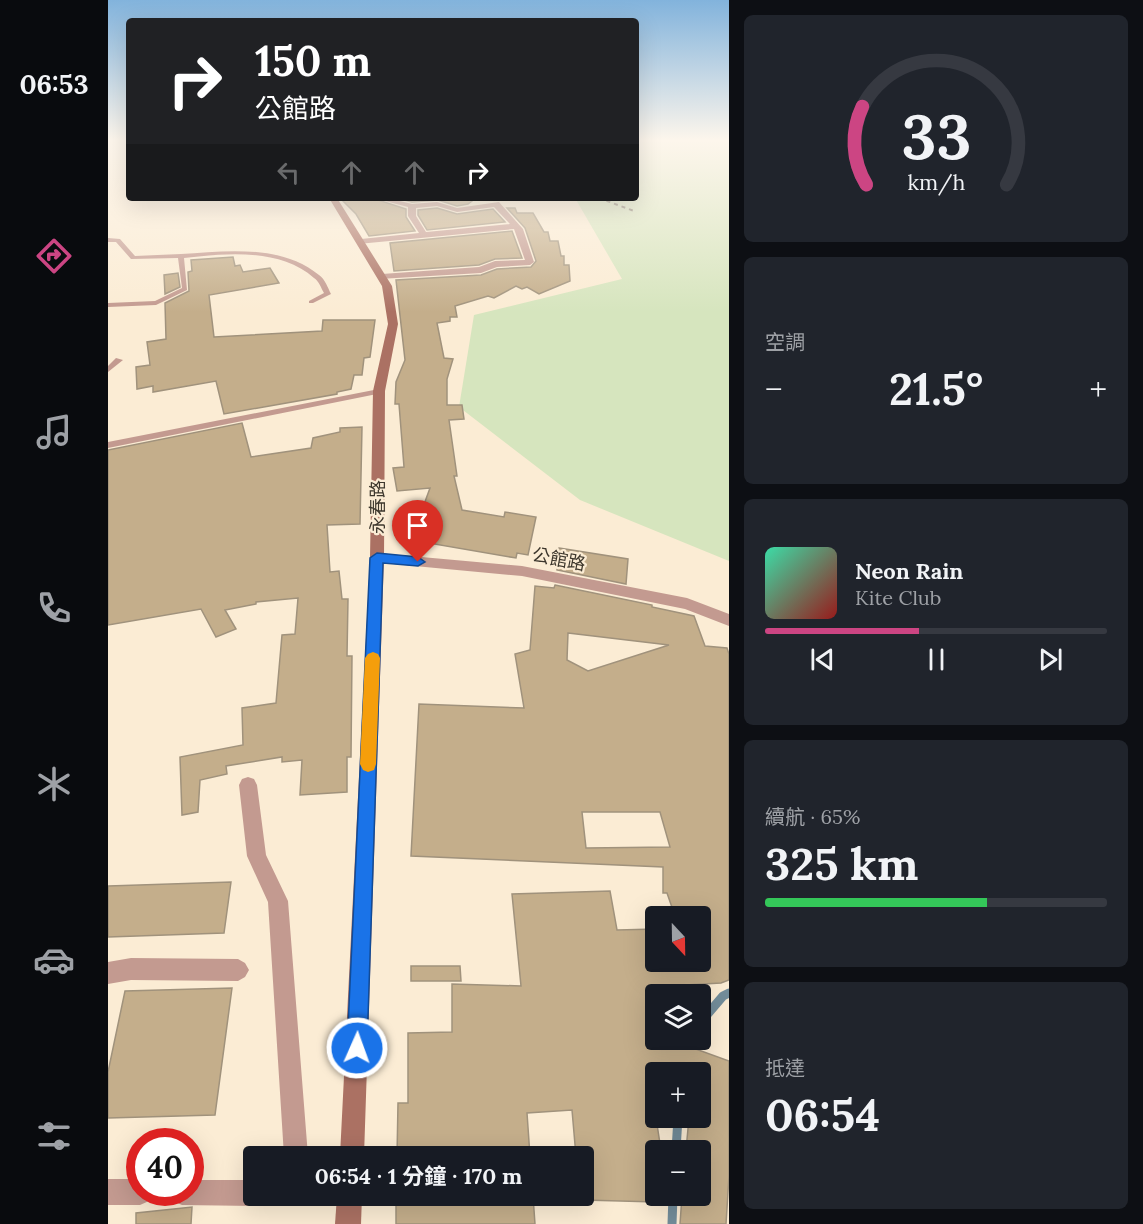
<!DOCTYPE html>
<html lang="zh-TW">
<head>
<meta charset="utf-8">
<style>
	:root { --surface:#171b24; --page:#20242c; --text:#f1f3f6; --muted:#9ea1a6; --line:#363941; --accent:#cc4583 }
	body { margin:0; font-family:Lora,"Noto Sans TC",serif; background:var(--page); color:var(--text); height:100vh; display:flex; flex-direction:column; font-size:22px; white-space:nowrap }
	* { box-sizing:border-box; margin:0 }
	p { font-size:20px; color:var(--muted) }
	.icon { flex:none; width:33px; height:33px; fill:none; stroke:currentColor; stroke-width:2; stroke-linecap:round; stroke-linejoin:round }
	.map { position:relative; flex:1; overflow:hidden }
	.details { display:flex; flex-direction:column; gap:15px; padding:15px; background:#0d0f14; width:414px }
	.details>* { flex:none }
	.top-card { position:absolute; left:18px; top:18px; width:513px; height:183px; border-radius:6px; box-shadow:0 6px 24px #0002; background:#202124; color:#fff; overflow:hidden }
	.needle { width:39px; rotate:158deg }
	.buttons { position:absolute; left:537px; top:906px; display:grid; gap:12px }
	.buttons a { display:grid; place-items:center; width:66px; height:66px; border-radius:6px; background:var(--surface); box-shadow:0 6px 24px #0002; font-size:30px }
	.speed { position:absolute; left:18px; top:1128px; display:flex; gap:12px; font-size:30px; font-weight:700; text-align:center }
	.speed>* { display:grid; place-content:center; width:78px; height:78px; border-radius:50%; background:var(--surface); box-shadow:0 6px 24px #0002; line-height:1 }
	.speed .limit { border:9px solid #d22; background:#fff; color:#111 }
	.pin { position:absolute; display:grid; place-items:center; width:51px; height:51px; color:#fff; margin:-62px -26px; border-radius:50% 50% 50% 0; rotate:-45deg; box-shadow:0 0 6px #0007 }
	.pin .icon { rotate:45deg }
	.me { position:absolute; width:66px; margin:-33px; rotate:2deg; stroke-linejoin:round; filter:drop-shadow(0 0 4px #0008) }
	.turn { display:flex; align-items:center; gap:21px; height:126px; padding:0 30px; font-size:27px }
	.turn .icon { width:78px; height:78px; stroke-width:2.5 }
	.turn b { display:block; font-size:42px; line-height:51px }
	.lanes { display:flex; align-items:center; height:57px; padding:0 30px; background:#0003; justify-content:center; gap:30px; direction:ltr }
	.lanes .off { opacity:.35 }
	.big { font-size:45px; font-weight:700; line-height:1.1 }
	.details .widget { flex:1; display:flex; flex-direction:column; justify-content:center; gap:9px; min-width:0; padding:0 21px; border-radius:9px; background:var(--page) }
	.details .dial { align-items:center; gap:0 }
	.dial svg { height:156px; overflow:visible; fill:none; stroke:var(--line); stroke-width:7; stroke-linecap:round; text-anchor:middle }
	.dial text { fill:var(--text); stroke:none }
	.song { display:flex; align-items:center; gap:18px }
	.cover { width:72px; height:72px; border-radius:9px; background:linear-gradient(135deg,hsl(160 70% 55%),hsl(0 70% 35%)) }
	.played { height:6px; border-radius:3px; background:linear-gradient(90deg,var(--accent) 45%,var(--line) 45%) }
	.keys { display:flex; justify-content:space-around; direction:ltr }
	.heat { display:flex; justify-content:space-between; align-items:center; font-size:33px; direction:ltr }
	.charge { height:9px; border-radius:4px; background:linear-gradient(90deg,#34c759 65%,var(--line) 0) }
	.trip { position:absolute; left:135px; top:1146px; width:351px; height:60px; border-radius:6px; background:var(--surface); box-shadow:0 6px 24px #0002; font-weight:700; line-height:60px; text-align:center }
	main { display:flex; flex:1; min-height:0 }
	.menu { display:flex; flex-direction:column; width:108px; justify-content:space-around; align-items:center; background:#090b0e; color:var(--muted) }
	.menu .icon { width:42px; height:42px }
	.menu .current { color:var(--accent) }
	.menu b { font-size:27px; color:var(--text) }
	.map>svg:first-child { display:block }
	.green { fill:#d6e5be }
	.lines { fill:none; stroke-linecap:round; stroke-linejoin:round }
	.stream { stroke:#738d9a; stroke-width:9 }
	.building { fill:#c4ae8b; stroke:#a0927c; stroke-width:1.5; fill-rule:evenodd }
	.lane { fill:#c39a90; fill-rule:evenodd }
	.street { fill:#c39a90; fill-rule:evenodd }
	.secondary { fill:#ab7163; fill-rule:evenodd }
	.rail { stroke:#7b7263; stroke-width:2; stroke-dasharray:4 4; stroke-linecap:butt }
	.route { fill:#1a73e8; stroke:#114b97; stroke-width:1.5 }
	.slow { fill:#f59e0b }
	.labels { text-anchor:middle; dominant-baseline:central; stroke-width:4.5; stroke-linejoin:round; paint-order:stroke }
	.street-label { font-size:18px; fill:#3d372d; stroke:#fbecd4 }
</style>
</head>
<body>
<main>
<nav class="menu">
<b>06:53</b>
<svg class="icon current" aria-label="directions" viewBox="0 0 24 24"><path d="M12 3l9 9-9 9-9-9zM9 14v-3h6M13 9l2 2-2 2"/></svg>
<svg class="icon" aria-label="music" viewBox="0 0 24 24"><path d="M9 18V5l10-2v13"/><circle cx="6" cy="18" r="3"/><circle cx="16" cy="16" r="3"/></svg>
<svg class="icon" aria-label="phone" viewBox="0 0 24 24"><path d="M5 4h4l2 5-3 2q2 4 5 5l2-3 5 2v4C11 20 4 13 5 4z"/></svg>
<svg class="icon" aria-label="climate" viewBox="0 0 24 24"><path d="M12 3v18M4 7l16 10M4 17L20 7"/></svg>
<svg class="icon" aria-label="car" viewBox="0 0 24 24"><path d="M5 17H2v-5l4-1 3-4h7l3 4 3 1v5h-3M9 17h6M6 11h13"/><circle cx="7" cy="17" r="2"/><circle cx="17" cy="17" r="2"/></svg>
<svg class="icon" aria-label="filters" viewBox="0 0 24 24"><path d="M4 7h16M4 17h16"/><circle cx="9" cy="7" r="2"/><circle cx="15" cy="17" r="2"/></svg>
</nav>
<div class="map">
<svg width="621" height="1224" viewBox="0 0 621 1224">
	<rect width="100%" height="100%" fill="#fbecd4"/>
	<polygon class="green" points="528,141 621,141 621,561 472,500 351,407 366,315 514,279 467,198 528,198"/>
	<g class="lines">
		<g class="stream">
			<polyline points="592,1023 615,996 621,993"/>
			<polyline points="574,1052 574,1045 579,1040"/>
			<polyline points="568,1150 570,1118"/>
			<polyline points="564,1224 565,1196"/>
		</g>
	</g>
	<g class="building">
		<polygon points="232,198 264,198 298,209 298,217 307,231 261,236 248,214"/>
		<polygon points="289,198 368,198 360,204 349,206 330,200 304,202"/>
		<polygon points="329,208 349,214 385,209 397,222 319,230 310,215 310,210"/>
		<polygon points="399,208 407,208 409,213 425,213 436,232 440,232 442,241 450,241 453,256 456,256 456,265 461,265 462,281 431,294 419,287 414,289 408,286 386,298 380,296 347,306 349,317 342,317 342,321 329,323 336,358 345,359 339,379 339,405 354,405 356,419 341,420 349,476 346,476 354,510 396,517 397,512 428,517 420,555 409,553 408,558 303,540 322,488 289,491 285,468 296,467 291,404 287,404 288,382 297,360 288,280 373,275 389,269 423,267 428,261 417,228"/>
		<polygon points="404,231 414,258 387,259 371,265 286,271 282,243"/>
		<polygon points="125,257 127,266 132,265 135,272 162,268 171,283 101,295 106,337 214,331 215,320 267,320 262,357 256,358 254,375 246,375 243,389 229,392 229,394 116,414 108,381 45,392 45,386 29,389 28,367 42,365 39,342 58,339 57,303 81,291 80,272 84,271 83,260"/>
		<polygon points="70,273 72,287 57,294 56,275"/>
		<polygon points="134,423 143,457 203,448 205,438 232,432 232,428 254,427 252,524 219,525 222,572 231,571 234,599 240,599 239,656 244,656 243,757 239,757 239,792 192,795 194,760 174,762 174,757 118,766 119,774 92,780 90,812 74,815 72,757 135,745 134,708 168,703 174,635 187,634 190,598 148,602 148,604 117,610 128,629 108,637 93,609 0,625 0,450"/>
		<polygon points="451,548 520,559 518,584 449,570"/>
		<path d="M447 585 544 605V607L586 616 597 646 619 648 621 654V980L613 983 560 986 561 991 548 992V1040H563L621 1061V1176L618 1224H572L574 1196H592V1150H578L581 1118H592V1072H548V1118L553 1150H548V1202L476 1200V1156H468L464 1110 419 1113 422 1156H289L290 1103H300V1033L344 1032V984L413 986 404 894 502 891 509 930 548 929V962H592V916H567L559 893H555V867L303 856 311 704 416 708 407 654 422 650 427 586 446 588ZM460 633 561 645 480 671 459 660ZM474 812H552L562 847 478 848Z"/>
		<polygon points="123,882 116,933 0,937 0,886"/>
		<polygon points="303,966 352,966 353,981 303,981"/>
		<polygon points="124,988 107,1115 0,1118 0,1072 17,991"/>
		<polygon points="288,1196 425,1196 427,1224 288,1224"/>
		<polygon points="84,1207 83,1224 28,1224 28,1213"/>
	</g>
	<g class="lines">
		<g class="lane">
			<path d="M0 238 12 239 27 256C42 255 57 255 73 254 118 251 173 244 211 275 217 279 220 288 223 294L205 303H201V301L216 293C213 288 211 281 206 278 172 248 118 253 76 258L79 290 48 305 0 307V303L47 301 74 288 70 258 23 259 8 242H0Z"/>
			<polygon points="8,358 15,360 0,372 0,366"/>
			<polygon points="271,389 274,389 274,393 0,448 0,442"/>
		</g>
		<g class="street">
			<path d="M266 198H280L304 204 329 202 349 208 391 202 415 229 426 262 422 265 389 267 373 273 271 279 269 277 274 274 371 267 387 261 417 260 406 229 250 244V240L253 239 311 233 300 216V207ZM329 206 349 212 386 207 402 224 318 232 308 216V208Z"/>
			<polygon points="269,553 414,566 579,598 621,614 621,626 577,609 414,576 264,562 262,558"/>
			<polygon points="140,777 146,779 149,785 158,855 180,901 200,1156 176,1156 160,902 139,856 131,785 134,779"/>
			<polygon points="23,958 130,959 137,963 141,970 137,977 130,981 23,980 0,984 0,962"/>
			<polygon points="0,1179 32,1179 32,1192 44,1192 41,1201 32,1205 0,1205"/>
			<polygon points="82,1180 146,1180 146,1196 157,1196 155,1202 146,1206 74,1205 65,1201 62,1192 82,1192"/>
		</g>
		<g class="secondary">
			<polygon points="221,198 229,198 284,286 290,324 277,391 276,558 256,1156 232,1156 262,558 265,391 280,324 274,286"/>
			<polygon points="229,1196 254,1196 253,1224 227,1224"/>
		</g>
		<polyline class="rail" points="491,198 526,211"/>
	</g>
	<linearGradient id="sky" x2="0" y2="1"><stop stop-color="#82b3dc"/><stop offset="0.45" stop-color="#fdf6ec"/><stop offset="1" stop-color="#fdf6ec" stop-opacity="0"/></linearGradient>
	<rect width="621" height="312" fill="url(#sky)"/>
	<polygon class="route" points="269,553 310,557 317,562 310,566 275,563 259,1048 256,1055 249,1058 242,1055 239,1048 262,558"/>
	<polygon class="slow" points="265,652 270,654 272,658 268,764 266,770 260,772 255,770 252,764 257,658 260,654"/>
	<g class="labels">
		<g class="street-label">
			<text transform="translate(269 507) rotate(-90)">永春路</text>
			<text transform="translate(451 559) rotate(11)">公館路</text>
		</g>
	</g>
</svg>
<div class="buttons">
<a><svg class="needle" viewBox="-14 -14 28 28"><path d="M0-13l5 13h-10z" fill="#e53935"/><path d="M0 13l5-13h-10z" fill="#9ea1a6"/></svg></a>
<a><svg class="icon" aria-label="layers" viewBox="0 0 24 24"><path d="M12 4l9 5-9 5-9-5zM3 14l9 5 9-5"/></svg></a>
<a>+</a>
<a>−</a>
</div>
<div class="speed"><div class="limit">40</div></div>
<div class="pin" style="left:310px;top:562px;background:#d93025"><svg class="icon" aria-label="arrive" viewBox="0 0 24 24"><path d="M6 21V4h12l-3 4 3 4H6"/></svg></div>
<svg class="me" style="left:249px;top:1048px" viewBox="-20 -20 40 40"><circle r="17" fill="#1a73e8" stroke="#fff" stroke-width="3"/><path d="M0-11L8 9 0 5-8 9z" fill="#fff"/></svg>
<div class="trip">06:54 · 1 分鐘 · 170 m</div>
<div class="top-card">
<div class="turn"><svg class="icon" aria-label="right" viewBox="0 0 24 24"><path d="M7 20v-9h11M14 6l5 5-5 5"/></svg><div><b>150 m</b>公館路</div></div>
<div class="lanes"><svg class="icon off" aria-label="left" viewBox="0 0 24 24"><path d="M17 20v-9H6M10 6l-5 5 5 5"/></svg><svg class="icon off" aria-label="ahead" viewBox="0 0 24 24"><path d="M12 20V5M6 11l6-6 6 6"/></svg><svg class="icon off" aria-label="ahead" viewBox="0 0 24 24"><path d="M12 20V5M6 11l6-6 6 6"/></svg><svg class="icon" aria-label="right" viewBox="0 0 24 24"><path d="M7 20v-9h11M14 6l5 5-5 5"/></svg></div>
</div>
</div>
<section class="details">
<div class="widget dial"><svg viewBox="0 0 100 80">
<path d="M14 69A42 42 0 1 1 86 69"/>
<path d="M14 69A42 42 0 0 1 12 29" stroke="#cc4583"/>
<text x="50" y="56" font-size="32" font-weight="700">33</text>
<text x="50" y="72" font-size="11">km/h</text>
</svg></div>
<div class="widget"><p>空調</p>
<div class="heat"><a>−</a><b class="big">21.5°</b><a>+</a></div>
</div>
<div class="widget">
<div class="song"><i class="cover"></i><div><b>Neon Rain</b><p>Kite Club</p></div></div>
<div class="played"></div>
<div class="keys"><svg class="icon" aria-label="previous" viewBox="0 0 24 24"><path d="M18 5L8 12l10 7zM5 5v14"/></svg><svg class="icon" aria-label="pause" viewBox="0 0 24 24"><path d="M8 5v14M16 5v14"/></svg><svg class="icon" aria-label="next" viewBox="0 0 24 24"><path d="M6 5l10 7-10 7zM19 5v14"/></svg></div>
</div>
<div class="widget"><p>續航 · 65%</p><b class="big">325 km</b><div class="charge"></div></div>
<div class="widget"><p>抵達</p><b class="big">06:54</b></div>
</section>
</main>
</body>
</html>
